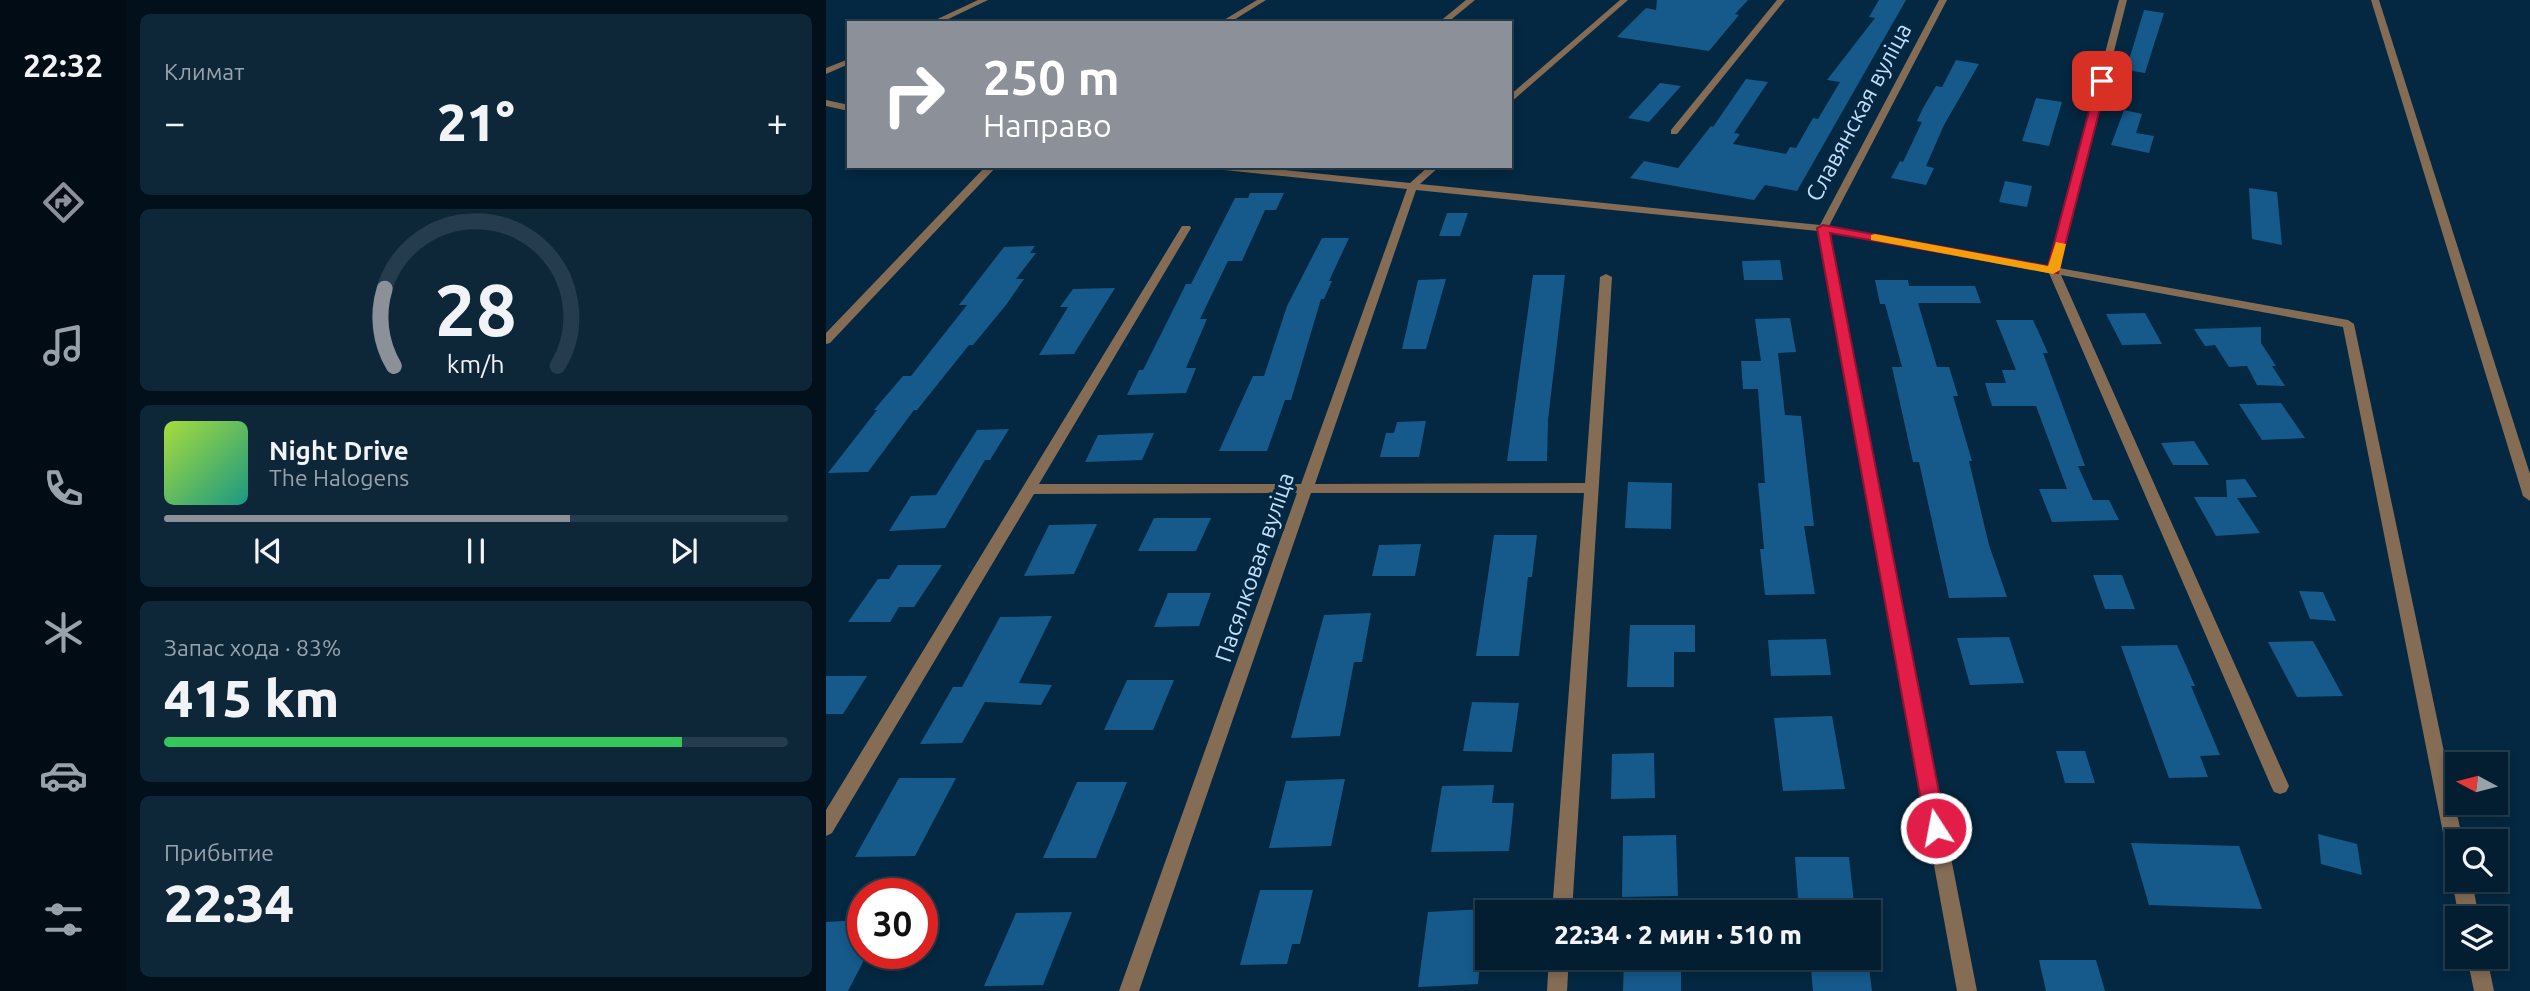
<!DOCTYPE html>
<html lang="ru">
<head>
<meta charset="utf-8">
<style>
	:root { --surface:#031e31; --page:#0d2739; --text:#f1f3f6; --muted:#97a2ab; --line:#243c4d; --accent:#8c9099 }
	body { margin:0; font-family:Ubuntu,sans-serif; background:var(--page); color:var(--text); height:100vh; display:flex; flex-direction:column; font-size:26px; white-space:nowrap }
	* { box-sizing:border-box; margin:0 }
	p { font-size:23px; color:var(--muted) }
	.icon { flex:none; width:38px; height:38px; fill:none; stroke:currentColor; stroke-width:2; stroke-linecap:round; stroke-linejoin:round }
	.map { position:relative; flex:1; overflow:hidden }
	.details { display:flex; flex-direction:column; gap:14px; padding:14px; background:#02101b; width:700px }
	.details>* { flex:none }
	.guide { position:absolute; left:21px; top:21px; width:665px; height:147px; border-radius:0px; box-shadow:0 4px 10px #0003,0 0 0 2px var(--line); background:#8c9099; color:#fff; overflow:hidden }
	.needle { width:46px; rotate:277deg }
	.buttons { position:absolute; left:1619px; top:752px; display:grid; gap:14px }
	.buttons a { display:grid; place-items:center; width:63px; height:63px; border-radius:0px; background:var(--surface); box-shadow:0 4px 10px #0003,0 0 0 2px var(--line); font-size:35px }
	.speed { position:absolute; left:21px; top:878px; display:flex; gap:14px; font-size:35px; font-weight:700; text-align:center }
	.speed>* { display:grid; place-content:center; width:91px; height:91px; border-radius:50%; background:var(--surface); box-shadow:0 4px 10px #0003,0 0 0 2px var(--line); line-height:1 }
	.speed .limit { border:10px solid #d22; background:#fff; color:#111 }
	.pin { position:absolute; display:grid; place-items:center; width:60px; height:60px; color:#fff; margin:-30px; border-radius:14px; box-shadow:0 4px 10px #0006 }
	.me { position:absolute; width:77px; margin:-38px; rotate:349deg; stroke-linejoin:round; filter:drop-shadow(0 0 5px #0008) }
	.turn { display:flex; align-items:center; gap:24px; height:147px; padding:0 21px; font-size:32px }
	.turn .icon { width:91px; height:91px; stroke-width:2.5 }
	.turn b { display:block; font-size:49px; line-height:60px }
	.big { font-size:52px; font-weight:800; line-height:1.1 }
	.details .tile { flex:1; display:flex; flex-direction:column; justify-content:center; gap:10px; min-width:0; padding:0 24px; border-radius:10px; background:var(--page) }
	.details .dial { align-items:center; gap:0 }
	.dial svg { height:182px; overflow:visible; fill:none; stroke:var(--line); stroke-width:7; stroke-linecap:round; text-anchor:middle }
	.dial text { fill:var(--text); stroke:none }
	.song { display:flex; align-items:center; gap:21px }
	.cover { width:84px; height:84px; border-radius:10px; background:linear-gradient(135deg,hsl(80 70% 55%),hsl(170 70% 35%)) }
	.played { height:7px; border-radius:4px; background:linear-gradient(90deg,var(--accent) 65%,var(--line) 65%) }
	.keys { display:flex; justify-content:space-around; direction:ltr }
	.heat { display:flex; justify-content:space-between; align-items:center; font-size:38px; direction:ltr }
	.charge { height:10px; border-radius:5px; background:linear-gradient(90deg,#34c759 83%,var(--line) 0) }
	.trip { position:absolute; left:649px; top:900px; width:406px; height:70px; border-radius:0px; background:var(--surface); box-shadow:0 4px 10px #0003,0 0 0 2px var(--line); font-weight:800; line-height:70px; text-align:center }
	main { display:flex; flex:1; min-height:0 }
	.menu { display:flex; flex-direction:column; width:126px; justify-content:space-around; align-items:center; background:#010c14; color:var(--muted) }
	.menu .icon { width:49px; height:49px }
	.menu .on { color:var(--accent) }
	.menu b { font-size:32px; color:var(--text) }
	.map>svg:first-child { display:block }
	.building { fill:#155a8b }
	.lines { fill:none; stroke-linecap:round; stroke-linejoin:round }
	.minor { fill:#856c55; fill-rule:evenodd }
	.tertiary { fill:#856c55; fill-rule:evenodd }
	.route { fill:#e11d48; stroke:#92132f; stroke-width:2 }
	.slow { fill:#f59e0b }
	.labels { text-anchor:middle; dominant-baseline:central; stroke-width:7; stroke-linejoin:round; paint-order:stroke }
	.street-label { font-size:23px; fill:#c0e0fc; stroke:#042841 }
</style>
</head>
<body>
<main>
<nav class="menu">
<b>22:32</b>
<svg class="icon on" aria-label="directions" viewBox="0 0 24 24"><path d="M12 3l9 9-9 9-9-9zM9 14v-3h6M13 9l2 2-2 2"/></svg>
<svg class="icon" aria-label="music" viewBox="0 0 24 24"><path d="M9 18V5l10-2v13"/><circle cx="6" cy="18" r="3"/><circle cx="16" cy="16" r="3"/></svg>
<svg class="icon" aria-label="phone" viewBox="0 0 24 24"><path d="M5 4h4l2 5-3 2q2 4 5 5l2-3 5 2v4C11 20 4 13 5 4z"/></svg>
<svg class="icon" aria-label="climate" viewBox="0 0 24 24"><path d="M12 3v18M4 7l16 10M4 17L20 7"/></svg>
<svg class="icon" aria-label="car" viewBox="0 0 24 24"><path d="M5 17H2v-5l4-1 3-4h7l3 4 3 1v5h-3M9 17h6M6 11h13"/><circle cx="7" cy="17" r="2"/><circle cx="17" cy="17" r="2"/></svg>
<svg class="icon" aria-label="filters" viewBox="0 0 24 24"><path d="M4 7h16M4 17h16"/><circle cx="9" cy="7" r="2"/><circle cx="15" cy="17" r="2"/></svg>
</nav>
<section class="details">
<div class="tile"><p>Климат</p>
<div class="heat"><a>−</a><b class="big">21°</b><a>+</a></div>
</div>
<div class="tile dial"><svg viewBox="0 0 100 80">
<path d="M14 69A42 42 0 1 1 86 69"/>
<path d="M14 69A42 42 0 0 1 10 35" stroke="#8c9099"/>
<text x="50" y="56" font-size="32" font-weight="700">28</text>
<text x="50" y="72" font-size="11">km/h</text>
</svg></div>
<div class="tile">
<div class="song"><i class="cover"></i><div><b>Night Drive</b><p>The Halogens</p></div></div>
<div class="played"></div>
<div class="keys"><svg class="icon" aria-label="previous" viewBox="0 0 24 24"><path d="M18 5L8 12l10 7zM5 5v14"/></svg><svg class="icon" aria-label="pause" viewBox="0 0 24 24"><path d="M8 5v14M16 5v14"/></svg><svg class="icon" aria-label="next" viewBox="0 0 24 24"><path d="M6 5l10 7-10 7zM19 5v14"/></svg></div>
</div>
<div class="tile"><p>Запас хода · 83%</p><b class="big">415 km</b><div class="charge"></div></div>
<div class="tile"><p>Прибытие</p><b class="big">22:34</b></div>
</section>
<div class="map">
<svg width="1704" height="991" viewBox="0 0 1704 991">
	<rect width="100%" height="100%" fill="#042841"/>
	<g class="building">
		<polygon points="831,0 922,0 909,14 913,15 883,51 791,37 820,8 830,10"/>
		<polygon points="1053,0 1080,0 971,191 939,185 928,200 804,178 818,161 852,168 885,126 887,127 920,79 942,82 908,133 914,134 907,144 960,154 964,147 970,148 987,118 992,119 1014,82 1001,80 1049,18 1043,17"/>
		<polygon points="1318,10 1338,13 1319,73 1300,70"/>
		<polygon points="1130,60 1153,64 1118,125 1100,166 1108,168 1100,185 1065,178 1074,161 1077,162 1096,122 1091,121 1097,108 1110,86 1116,87"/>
		<polygon points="834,83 855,86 823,122 802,118"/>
		<polygon points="1210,98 1236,102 1223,146 1196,141"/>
		<polygon points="1298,110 1316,114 1310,133 1328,136 1323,153 1285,145"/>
		<polygon points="1179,181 1206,186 1201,207 1173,202"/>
		<polygon points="1423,188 1451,192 1456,245 1426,239"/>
		<polygon points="424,193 458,193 450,210 439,210 416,261 402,261 374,319 381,319 360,368 370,368 360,393 301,395 313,370 317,370 360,284 365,284 409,198 422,198"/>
		<polygon points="621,213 642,213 634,236 613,236"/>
		<polygon points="496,238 523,238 503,281 506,281 498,299 495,299 465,400 459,400 441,451 393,451 427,376 438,376 461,306"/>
		<polygon points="209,246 204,253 210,253 190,279 198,279 180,305 147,345 143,345 91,410 88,410 42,472 2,473 51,410 48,410 77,376 85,376 141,305 133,305 178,247"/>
		<polygon points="954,260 957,280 918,280 916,261"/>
		<polygon points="707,275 739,275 722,420 721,461 681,461"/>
		<polygon points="620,279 600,349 576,349 592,280"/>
		<polygon points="1049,280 1082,280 1083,286 1149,286 1155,303 1092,303 1111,367 1123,367 1132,396 1127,396 1146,461 1143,461 1163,545 1181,597 1123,598 1093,462 1087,462 1066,367 1076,367 1059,304 1054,304"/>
		<polygon points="289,288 248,354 213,355 242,307 234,307 247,289"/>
		<polygon points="1319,313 1336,344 1296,345 1280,314"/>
		<polygon points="964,318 970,352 952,353 959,415 975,416 988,526 978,526 989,594 939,595 934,549 938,549 932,483 939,483 932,389 917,389 915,361 935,361 929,319"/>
		<polygon points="1170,320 1207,320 1222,353 1217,353 1259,466 1252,466 1267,500 1283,500 1293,520 1226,522 1213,489 1241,489 1210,406 1166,406 1159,383 1180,383 1176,370 1190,370"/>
		<polygon points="1435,327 1435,343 1450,366 1446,366 1459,386 1431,385 1421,366 1403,367 1389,345 1379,346 1368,329"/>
		<polygon points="1455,403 1479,438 1436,440 1413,404"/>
		<polygon points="600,421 593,457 554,457 560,433 568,433 571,422"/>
		<polygon points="183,429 164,460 159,460 119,528 63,531 85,496 110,495 151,430"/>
		<polygon points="328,433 316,460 259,462 272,435"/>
		<polygon points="1368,441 1383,465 1347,465 1335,443"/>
		<polygon points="1419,479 1431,497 1411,498 1434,533 1390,536 1368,497 1401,497 1400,480"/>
		<polygon points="802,482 846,483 845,529 799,528"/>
		<polygon points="328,518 385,518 370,551 312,551"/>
		<polygon points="271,524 248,574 198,576 223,525"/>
		<polygon points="668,535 711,535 706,577 702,577 693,656 650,656"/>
		<polygon points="595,544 589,576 546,576 553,545"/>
		<polygon points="72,565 116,565 88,607 73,607 64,622 22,622 52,579 63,579"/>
		<polygon points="1267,575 1296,575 1309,609 1279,609"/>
		<polygon points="1473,591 1497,592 1510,621 1484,619"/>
		<polygon points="342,593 385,593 373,626 328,627"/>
		<polygon points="545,613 536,662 528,662 514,736 465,738 498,615"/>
		<polygon points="226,616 193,683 226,685 215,705 159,702 136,743 94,744 127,687 136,687 174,617"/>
		<polygon points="804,625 869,625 869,652 848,652 848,687 801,687"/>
		<polygon points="1183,637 1198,683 1144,685 1131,638"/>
		<polygon points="1000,639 1005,675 945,676 942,640"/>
		<polygon points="1487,641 1517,696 1471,697 1442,642"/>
		<polygon points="1351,645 1369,686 1365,686 1394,755 1374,756 1382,777 1343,778 1295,646"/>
		<polygon points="0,676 41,676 17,714 0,714"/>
		<polygon points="301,680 348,680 327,730 278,730"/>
		<polygon points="646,702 693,703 686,752 637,751"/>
		<polygon points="1006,716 1019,789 957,791 948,718"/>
		<polygon points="1230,751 1259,751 1269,783 1239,783"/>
		<polygon points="828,753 829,798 785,799 786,754"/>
		<polygon points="73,778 130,778 89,856 29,857"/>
		<polygon points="519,779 505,846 443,848 460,781"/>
		<polygon points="251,782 301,782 270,858 217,858"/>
		<polygon points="668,785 666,803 688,803 683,851 605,852 616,786"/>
		<polygon points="1492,834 1531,844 1536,875 1495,864"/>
		<polygon points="850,835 852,896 796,897 797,836"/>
		<polygon points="1305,843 1413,846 1436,909 1323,905"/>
		<polygon points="969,857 1023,857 1029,912 973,912"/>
		<polygon points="434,890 487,890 474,944 466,944 461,964 414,965"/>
		<polygon points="659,909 652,984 592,987 602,912"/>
		<polygon points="246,912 217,985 158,986 190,913"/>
		<polygon points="37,920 37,962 22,991 0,991 0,922"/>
		<polygon points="798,959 855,959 855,991 797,991"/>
		<polygon points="1213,960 1270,960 1279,991 1220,991"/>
		<polygon points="1043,967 1046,991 987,991 985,968"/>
	</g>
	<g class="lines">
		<g class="minor">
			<polygon points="152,0 162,0 114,23 103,23"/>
			<polygon points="431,0 440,0 403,23 393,23"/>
			<polygon points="640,0 649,0 621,23 612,23"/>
			<polygon points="794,0 802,0 684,103 684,95"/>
			<polygon points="951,0 959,0 851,134 845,134 845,130"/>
			<polygon points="1113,0 1121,0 1003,226 1223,266 1293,0 1301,0 1233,268 1522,320 1528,324 1637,842 1631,842 1631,867 1624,864 1622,858 1517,327 1235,275 1463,786 1460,792 1454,794 1448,792 1445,786 1223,273 1003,232 1151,991 1131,991 992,231 590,190 489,484 759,483 774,277 780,274 786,277 746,912 726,912 758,493 485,493 313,991 293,991 471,493 208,494 6,833 0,836 0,810 356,226 364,226 365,228 213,484 475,484 581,189 389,169 384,166 420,166 584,183 603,166 614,166 594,184 994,225"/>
			<polygon points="23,59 23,64 0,74 0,68"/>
			<polygon points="0,100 23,105 23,111 0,106"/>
			<polygon points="160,166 171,166 4,343 0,344 0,333"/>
			<polygon points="1629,873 1631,873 1631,880 1646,880 1653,919 1633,919 1626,880"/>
			<polygon points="723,957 743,957 741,991 721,991"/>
			<polygon points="1641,957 1661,957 1668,991 1648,991"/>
		</g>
		<polygon class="tertiary" points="1545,0 1553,0 1704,474 1704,501 1697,496"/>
	</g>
	<polygon class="route" points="1276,78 1281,81 1232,273 1004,233 1120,828 1117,835 1110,837 1103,835 1100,828 991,228 997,225 1222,266 1271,81"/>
	<polygon class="slow" points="1049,234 1222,266 1230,242 1240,244 1234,270 1227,274 1045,240 1045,235"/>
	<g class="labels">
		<g class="street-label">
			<text transform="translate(1032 112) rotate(-62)">Славянская вуліца</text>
			<text transform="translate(428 567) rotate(-71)">Пасялковая вуліца</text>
		</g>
	</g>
</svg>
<div class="buttons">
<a><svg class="needle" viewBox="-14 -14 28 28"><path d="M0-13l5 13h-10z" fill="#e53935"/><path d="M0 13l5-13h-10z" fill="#97a2ab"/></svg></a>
<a><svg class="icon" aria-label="search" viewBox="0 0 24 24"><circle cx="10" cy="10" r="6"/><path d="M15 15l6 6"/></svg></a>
<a><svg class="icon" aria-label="layers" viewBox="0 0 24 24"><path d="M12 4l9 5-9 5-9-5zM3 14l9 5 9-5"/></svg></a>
</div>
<div class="speed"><div class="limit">30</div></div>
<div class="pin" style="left:1276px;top:81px;background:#d93025"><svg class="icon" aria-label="arrive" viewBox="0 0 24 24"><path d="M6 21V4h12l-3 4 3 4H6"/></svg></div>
<svg class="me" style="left:1110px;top:828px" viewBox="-20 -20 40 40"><circle r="17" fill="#e11d48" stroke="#fff" stroke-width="3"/><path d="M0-11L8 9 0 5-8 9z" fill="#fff"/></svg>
<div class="trip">22:34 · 2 мин · 510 m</div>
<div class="guide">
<div class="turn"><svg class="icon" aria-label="right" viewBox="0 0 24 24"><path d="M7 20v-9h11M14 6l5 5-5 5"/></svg><div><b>250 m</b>Направо</div></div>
</div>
</div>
</main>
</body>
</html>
